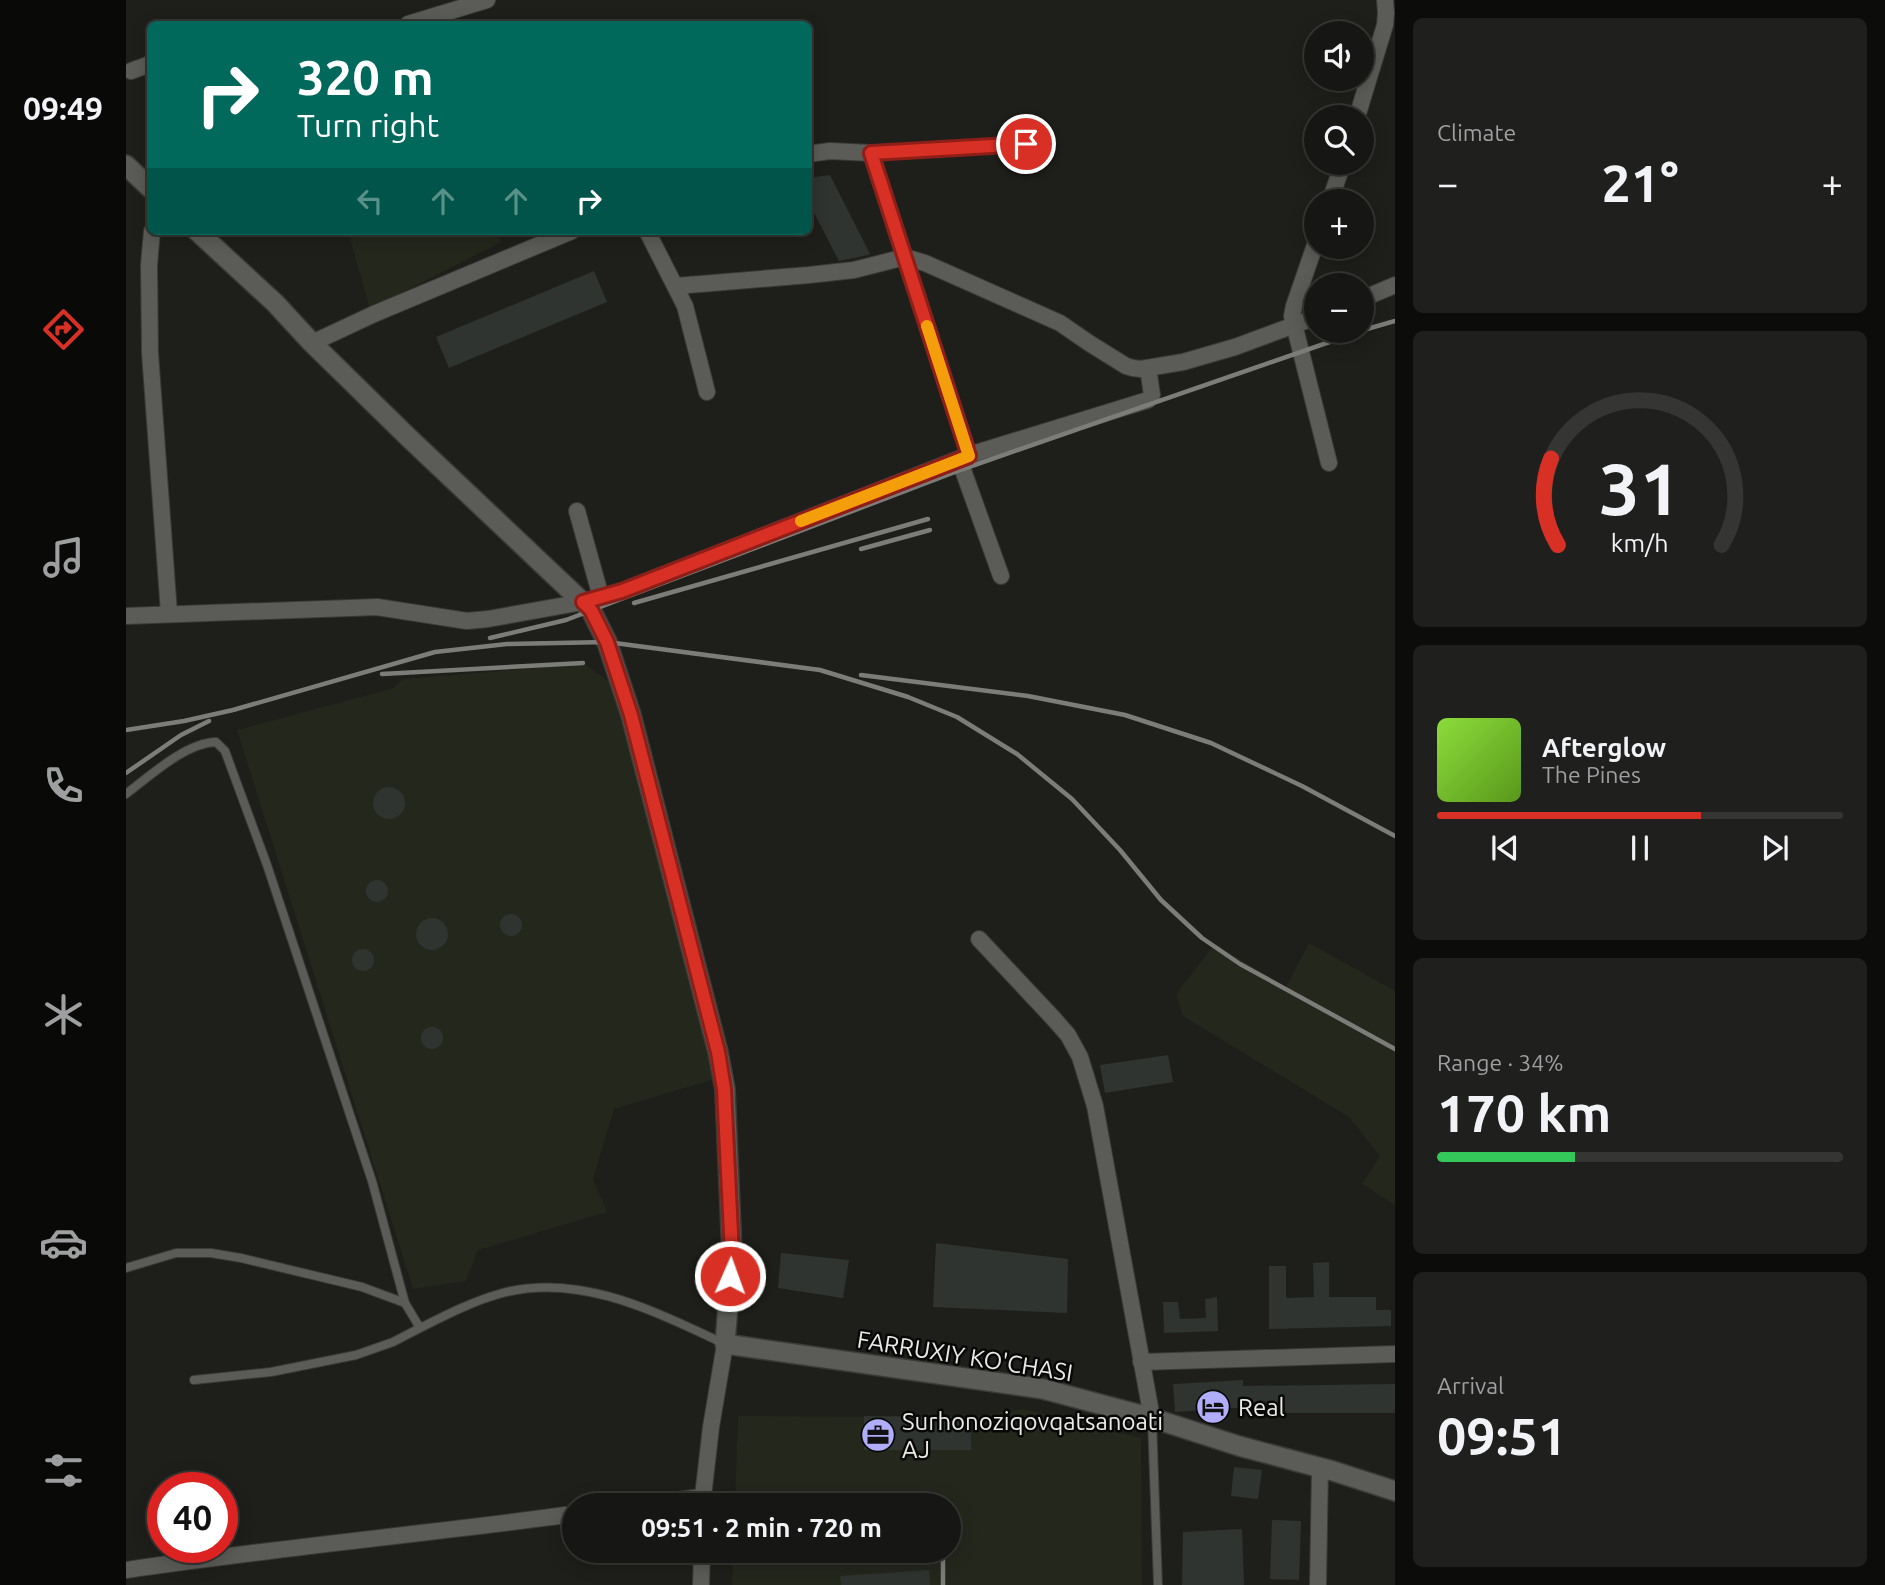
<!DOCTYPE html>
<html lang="en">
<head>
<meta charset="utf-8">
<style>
	:root { --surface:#161714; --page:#1f201d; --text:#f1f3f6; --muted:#9e9fa0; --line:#353634; --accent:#d93025 }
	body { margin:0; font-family:Ubuntu,sans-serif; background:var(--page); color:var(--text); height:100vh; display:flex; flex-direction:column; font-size:26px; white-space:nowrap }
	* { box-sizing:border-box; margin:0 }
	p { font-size:23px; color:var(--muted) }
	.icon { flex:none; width:38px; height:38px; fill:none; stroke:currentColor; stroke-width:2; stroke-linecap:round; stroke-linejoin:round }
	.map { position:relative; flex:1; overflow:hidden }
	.panel { display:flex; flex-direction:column; gap:18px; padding:18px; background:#0c0d0b; width:490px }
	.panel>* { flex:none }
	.top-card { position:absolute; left:21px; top:21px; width:665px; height:214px; border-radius:10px; box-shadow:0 4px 18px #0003,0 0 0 2px var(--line); background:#00695c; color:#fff; overflow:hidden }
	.fabs { position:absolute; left:1178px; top:21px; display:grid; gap:14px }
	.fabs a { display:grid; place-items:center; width:70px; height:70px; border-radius:50%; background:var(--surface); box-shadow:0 4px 18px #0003,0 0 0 2px var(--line); font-size:35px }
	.speed { position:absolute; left:21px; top:1472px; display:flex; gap:14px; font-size:35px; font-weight:700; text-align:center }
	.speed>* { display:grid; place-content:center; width:91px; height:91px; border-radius:50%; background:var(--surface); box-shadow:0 4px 18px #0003,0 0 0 2px var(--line); line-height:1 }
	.speed .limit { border:10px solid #d22; background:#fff; color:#111 }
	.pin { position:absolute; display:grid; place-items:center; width:60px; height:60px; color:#fff; margin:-30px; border:4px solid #fff; border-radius:50%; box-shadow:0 2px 7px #0007 }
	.me { position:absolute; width:77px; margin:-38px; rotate:2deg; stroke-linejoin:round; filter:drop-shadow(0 0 5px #0008) }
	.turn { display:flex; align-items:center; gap:24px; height:147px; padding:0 35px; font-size:32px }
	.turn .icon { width:91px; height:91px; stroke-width:2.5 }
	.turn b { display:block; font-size:49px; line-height:60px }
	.lanes { display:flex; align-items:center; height:66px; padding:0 35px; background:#0003; justify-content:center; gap:35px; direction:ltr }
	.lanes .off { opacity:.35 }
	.big { font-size:52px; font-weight:700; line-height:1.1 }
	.panel .tile { flex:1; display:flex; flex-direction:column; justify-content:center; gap:10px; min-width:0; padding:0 24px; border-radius:10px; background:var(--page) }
	.panel .dial { align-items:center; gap:0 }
	.dial svg { height:182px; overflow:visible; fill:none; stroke:var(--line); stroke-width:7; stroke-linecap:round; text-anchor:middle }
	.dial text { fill:var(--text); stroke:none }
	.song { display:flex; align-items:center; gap:21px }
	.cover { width:84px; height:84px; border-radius:10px; background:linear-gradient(135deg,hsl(90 70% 55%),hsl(90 70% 35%)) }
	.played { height:7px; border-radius:4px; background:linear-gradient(90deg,var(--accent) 65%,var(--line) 65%) }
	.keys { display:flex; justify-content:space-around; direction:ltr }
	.heat { display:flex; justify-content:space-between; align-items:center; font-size:38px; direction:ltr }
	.charge { height:10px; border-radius:5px; background:linear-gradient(90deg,#34c759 34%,var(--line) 0) }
	.trip { position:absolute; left:436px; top:1493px; width:399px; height:70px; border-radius:35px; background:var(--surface); box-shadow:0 4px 18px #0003,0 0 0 2px var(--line); font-weight:700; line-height:70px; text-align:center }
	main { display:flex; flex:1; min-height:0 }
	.menu { display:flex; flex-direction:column; width:126px; justify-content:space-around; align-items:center; background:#090908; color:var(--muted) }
	.menu .icon { width:49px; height:49px }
	.menu .selected { color:var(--accent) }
	.menu b { font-size:32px; color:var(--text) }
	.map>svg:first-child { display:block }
	.built { fill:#24271c }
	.building { fill:#2f3430 }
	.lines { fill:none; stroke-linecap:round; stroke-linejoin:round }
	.service-casing { stroke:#3a3a37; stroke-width:10 }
	.minor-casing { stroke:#3a3a37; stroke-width:18 }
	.tertiary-casing { stroke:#3a3a37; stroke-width:22 }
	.service { stroke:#5b5c57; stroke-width:8 }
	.minor { stroke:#5b5c57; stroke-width:16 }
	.tertiary { stroke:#5b5c57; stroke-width:19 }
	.rail { stroke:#7c7d79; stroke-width:4.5 }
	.route-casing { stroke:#8d1f18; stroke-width:18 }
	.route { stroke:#d93025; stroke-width:12 }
	.slow { stroke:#f59e0b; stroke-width:12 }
	.labels { text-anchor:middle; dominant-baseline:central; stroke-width:5; stroke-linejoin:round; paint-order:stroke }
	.street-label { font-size:24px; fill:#eaeae7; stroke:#080907 }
	.poi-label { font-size:24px; fill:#eaeae7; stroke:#080907; text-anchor:start }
</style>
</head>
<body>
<main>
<nav class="menu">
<b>09:49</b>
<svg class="icon selected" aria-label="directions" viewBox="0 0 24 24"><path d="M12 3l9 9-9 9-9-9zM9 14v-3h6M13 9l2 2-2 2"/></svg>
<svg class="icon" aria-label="music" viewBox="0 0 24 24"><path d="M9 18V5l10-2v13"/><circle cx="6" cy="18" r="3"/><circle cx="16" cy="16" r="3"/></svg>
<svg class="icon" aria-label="phone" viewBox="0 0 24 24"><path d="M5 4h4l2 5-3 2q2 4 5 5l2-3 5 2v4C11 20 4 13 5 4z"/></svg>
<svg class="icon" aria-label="climate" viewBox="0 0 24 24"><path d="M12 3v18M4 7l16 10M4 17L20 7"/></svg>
<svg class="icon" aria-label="car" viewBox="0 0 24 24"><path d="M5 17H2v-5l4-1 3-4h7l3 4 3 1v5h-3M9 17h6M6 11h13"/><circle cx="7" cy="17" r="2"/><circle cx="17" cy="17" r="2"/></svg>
<svg class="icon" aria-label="filters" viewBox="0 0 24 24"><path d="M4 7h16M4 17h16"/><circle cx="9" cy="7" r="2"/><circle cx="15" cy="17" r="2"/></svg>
</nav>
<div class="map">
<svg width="1269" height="1585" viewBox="0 0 1269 1585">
	<rect width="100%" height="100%" fill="#1e1f1a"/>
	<g class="built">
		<polygon points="222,231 371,231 375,242 244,309"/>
		<polygon points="459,664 492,688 592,1078 488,1109 467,1179 481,1212 352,1250 340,1281 287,1289 111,730 268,688 277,679"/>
		<polygon points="1183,943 1269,991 1269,1205 1236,1184 1254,1156 1223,1117 1057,1016 1050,994 1089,944 1160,987"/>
		<polygon points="897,1409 1015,1438 1016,1585 606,1585 607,1551 822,1550 822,1505 609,1505 612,1416 845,1417"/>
	</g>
	<g class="building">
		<polygon points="704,175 744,254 742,255 713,261 682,201 682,178"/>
		<polygon points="468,271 481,302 323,368 310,337"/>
		<circle cx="263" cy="803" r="16"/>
		<circle cx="251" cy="891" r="11"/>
		<circle cx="385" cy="925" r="11"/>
		<circle cx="306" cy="934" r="16"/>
		<circle cx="237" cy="960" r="11"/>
		<circle cx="306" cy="1038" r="11"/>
		<polygon points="1042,1055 1047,1082 979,1093 974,1065"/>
		<polygon points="810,1243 942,1259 941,1313 807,1307"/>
		<polygon points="655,1253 723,1260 717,1298 652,1288"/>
		<polygon points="1203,1262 1203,1297 1250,1297 1250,1310 1265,1310 1265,1326 1143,1329 1143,1266 1160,1266 1160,1298 1188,1297 1187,1263"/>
		<polygon points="1091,1297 1092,1331 1038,1333 1037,1302 1052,1302 1054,1319 1080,1318 1079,1299"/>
		<polygon points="1117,1380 1117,1386 1269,1384 1269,1413 1124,1413 1124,1407 1049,1412 1047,1384"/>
		<polygon points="738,1416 845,1417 845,1450 738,1450"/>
		<polygon points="1108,1467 1136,1470 1132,1499 1105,1496"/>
		<polygon points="1146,1520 1175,1521 1173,1580 1144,1579"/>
		<polygon points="1116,1529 1118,1585 1056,1585 1057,1532"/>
		<polygon points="803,1570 804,1585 715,1585 714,1576"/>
	</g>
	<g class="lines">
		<g class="service-casing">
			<g id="service">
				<polyline points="745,153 900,144"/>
				<path d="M0 794C24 776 59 743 90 742L99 751 141 865 246 1181 279 1303"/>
				<path d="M0 1268 50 1253H85L115 1258 236 1287 279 1303 294 1328C320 1315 345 1302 373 1294 452 1271 530 1312 599 1344"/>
				<polyline points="68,1380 145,1372 230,1355 267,1342 294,1328"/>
				<polyline points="1026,1420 1032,1585"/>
			</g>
		</g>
		<g class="minor-casing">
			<g id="minor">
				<polyline points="282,24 361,0"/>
				<polyline points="5,71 24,64"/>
				<polyline points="1231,117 1259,25 1260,13 1259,0"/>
				<polyline points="1204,201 1217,163"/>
				<polyline points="26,231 23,265 24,353 43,613"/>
				<polyline points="521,231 559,306 581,392"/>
				<polyline points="1190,242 1168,306 1166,316 1203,463"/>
				<polyline points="550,286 683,275 728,270 779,257 799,263 934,323 963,343 1000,366 1007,368 1015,369 1057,362 1109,347 1190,317"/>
				<polyline points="1236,299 1269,285"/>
				<polyline points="186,343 248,314 446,231"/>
				<polyline points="843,455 1022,400 1026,395 1022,368"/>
				<polyline points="833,459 875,576"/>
				<polyline points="451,511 475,597"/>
				<polyline points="0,616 251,607 341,621 362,619 457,602 496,591 843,455 745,153 704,151 682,154"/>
				<polyline points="853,939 928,1019 942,1035 954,1057 969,1106 1026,1418"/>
				<polyline points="1015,1362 1269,1354"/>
				<polyline points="513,1505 576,1497"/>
				<polyline points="576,1505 585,1427 599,1344"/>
				<path d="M0 1570C149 1548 299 1534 448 1514"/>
				<polyline points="575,1585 576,1550"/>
				<polyline points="1192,1585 1194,1468"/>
			</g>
		</g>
		<g class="tertiary-casing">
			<g id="tertiary">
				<polyline points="0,165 24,188"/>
				<polyline points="71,231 149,303 186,343 282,437 465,610 481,642 505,715 592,1052 599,1089 606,1254 599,1344 917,1389 1026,1418 1113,1446 1207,1471 1269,1491"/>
			</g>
		</g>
		<use href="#service" class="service"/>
		<use href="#minor" class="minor"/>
		<use href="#tertiary" class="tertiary"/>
		<g class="rail">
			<polyline points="735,549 804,530"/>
			<polyline points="508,603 802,519"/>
			<polyline points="364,638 440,620 837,469 1241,329 1269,321"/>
			<polyline points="256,674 457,663"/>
			<polyline points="735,675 902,696 999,715 1085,743 1176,786 1269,836"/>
			<polyline points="0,730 58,721 107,710 309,652 381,644 481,642 694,670 782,697 831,717 891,754 946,799 994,850 1035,900 1076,938 1114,964 1269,1049"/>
			<polyline points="0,773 55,735 83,721"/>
			<polyline points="817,1585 817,1550"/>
		</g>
	</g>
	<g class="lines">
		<g class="route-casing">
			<polyline id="route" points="604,1276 606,1254 598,1089 592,1052 505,715 481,642 465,610 457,602 496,591 843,456 745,153 900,144"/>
		</g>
		<use href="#route" class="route"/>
		<polyline class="slow" points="675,521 843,456 801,326"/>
	</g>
	<defs>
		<g id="hotel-disc" transform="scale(1.75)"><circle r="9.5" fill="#b0aefa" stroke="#080907"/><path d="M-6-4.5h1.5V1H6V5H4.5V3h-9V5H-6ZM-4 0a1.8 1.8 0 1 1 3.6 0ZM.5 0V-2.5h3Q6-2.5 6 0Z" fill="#111"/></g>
		<g id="office-disc" transform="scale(1.75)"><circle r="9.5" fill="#b0aefa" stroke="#080907"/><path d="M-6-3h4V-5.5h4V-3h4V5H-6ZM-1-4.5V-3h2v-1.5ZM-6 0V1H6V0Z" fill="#111"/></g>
	</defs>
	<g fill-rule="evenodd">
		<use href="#hotel-disc" x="1087" y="1407"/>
		<use href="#office-disc" x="752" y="1435"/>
	</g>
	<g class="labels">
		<g class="street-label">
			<text transform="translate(839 1356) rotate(9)">FARRUXIY KO'CHASI</text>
		</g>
		<g class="poi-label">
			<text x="1112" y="1407">Real</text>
			<text x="776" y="1421">Surhonoziqovqatsanoati<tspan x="776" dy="28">AJ</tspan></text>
		</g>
	</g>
</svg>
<div class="fabs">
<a><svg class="icon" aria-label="sound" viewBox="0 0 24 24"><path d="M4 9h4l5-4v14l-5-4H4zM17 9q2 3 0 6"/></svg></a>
<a><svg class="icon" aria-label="search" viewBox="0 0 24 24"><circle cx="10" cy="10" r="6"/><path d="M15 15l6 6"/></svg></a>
<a>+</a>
<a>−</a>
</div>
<div class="speed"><div class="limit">40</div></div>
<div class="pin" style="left:900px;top:144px;background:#d93025"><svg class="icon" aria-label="arrive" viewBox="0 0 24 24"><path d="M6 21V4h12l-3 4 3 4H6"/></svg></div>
<svg class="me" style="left:604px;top:1276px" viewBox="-20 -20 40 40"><circle r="17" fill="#d93025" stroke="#fff" stroke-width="3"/><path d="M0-11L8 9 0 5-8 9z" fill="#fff"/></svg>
<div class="trip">09:51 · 2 min · 720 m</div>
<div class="top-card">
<div class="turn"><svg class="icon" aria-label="right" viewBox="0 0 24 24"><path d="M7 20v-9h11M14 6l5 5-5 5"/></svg><div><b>320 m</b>Turn right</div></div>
<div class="lanes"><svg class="icon off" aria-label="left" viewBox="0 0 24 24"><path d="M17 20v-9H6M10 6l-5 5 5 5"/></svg><svg class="icon off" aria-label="ahead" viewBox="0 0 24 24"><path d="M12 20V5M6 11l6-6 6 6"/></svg><svg class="icon off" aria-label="ahead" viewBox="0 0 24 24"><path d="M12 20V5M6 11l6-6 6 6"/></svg><svg class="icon" aria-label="right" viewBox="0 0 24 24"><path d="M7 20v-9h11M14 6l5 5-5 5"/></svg></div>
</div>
</div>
<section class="panel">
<div class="tile"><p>Climate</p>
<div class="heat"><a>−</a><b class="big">21°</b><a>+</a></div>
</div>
<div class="tile dial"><svg viewBox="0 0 100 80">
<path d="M14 69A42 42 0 1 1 86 69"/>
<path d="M14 69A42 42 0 0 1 11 31" stroke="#d93025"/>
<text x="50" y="56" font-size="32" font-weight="700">31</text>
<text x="50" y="72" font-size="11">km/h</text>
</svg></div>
<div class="tile">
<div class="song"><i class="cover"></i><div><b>Afterglow</b><p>The Pines</p></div></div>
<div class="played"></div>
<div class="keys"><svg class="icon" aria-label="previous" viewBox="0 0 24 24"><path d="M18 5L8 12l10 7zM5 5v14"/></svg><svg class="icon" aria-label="pause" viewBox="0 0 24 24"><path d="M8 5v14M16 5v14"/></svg><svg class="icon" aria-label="next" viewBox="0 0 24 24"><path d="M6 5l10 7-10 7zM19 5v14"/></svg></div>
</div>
<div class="tile"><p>Range · 34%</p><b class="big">170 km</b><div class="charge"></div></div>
<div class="tile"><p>Arrival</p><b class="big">09:51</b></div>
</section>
</main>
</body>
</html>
